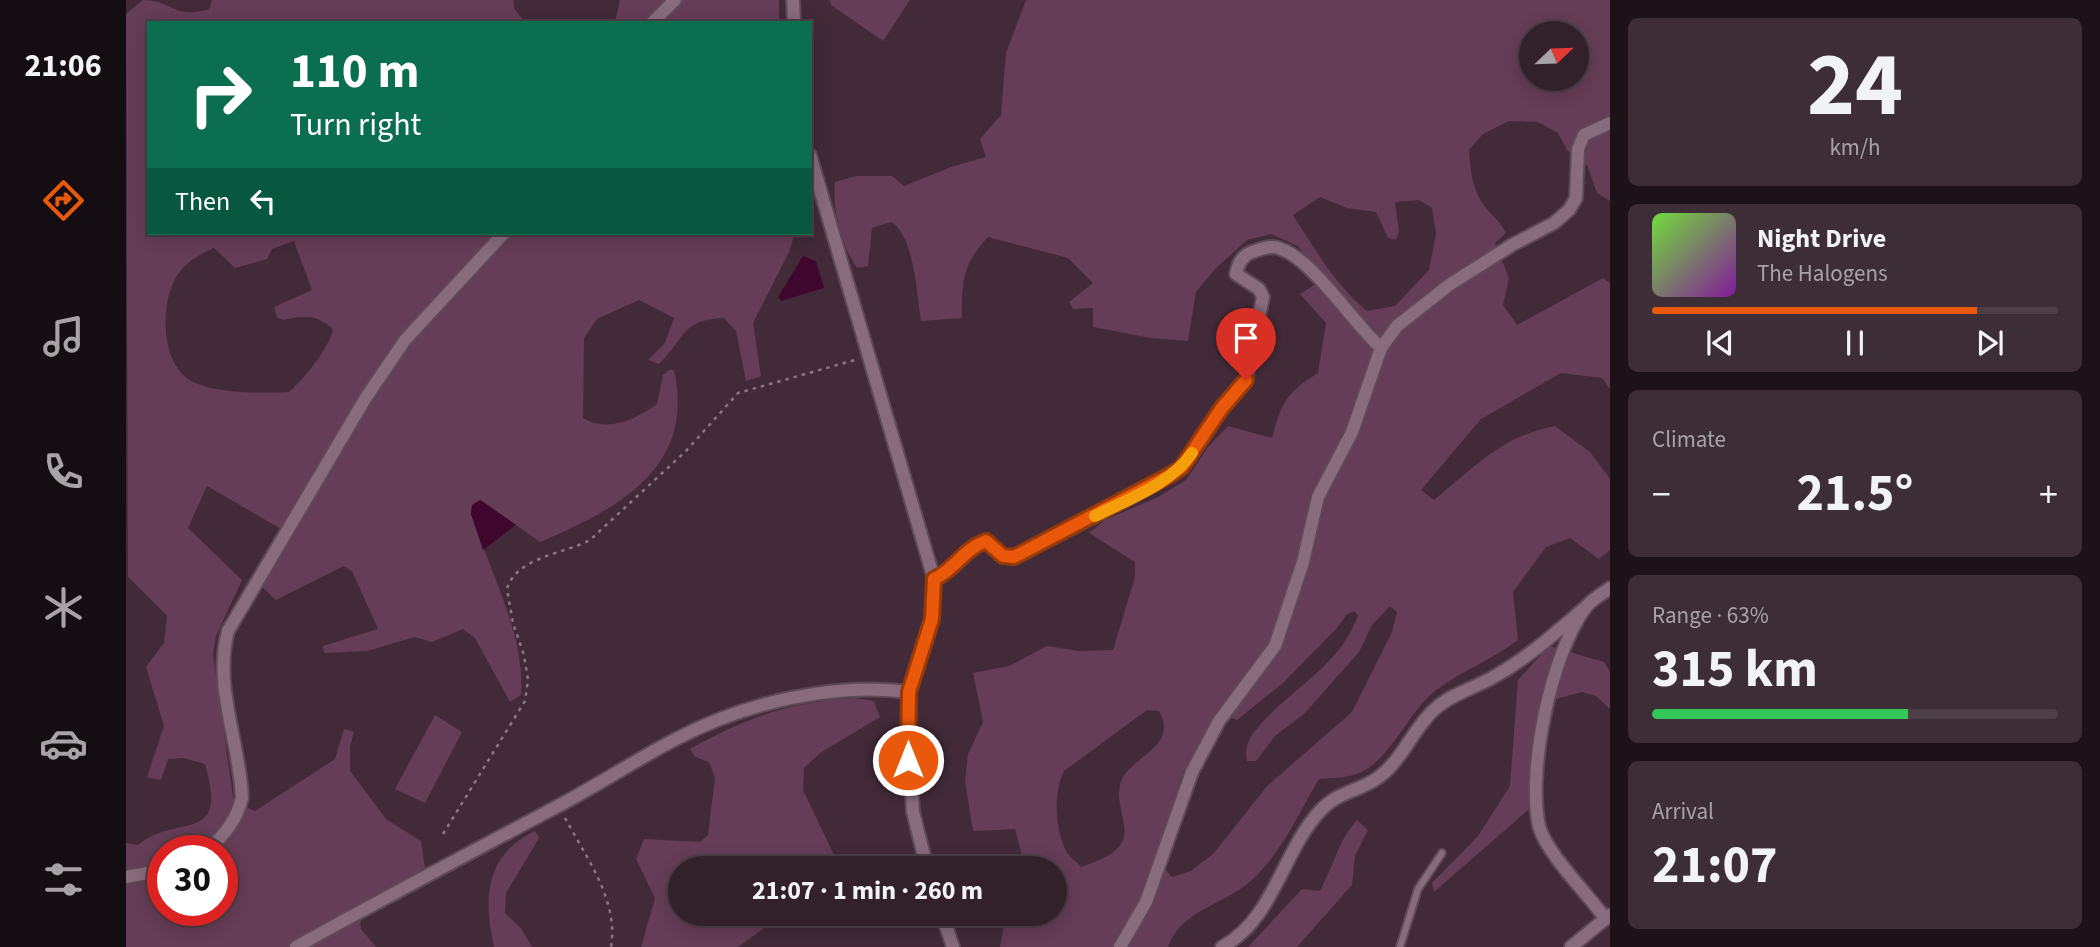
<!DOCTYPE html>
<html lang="en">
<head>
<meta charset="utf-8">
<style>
	:root { --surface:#32202b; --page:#3d2d37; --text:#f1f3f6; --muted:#a8a3a9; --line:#4d3e47; --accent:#ea580c }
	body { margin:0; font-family:"Source Sans 3",sans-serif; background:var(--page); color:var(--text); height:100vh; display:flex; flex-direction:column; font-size:26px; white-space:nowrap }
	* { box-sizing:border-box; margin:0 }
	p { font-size:23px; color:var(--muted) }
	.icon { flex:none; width:38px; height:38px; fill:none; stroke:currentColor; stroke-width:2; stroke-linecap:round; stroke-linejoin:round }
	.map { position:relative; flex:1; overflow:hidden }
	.panel { display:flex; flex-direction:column; gap:18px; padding:18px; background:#1c1218; width:490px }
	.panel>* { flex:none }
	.hud { position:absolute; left:21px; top:21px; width:665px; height:214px; border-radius:0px; box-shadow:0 4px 18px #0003,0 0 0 2px var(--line); background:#0b6e4f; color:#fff; overflow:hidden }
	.needle { width:46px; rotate:67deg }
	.buttons { position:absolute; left:1393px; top:21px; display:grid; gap:14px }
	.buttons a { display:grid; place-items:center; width:70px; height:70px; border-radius:50%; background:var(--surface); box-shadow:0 4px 18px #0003,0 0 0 2px var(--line); font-size:35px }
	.speed { position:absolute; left:21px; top:835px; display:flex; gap:14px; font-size:35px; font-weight:700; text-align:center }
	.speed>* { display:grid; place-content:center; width:91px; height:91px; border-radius:50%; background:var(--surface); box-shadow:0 4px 18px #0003,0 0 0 2px var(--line); line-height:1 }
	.speed .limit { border:10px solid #d22; background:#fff; color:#111 }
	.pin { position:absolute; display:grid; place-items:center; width:60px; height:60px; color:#fff; margin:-72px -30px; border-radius:50% 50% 50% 0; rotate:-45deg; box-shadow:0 0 7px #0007 }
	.pin .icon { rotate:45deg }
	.me { position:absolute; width:77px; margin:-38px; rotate:0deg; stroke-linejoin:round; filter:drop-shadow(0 0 5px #0008) }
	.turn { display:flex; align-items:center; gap:24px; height:147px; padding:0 28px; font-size:32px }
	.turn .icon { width:91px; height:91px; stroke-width:2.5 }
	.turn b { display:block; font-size:49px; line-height:60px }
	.then { display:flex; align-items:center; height:66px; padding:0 28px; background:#0003; gap:14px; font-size:26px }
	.big { font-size:52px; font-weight:700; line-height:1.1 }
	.panel .widget { flex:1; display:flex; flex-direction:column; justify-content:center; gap:10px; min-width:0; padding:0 24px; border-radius:10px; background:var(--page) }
	.panel .dial { align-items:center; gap:0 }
	.dial b { font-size:91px; line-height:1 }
	.song { display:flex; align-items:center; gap:21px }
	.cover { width:84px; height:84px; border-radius:10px; background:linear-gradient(135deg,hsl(100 70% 55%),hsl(290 70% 35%)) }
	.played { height:7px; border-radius:4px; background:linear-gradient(90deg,var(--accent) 80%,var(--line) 80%) }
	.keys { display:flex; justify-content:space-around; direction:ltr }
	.heat { display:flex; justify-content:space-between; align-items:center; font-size:38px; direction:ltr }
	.charge { height:10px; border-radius:5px; background:linear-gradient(90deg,#34c759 63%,var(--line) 0) }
	.trip { position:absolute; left:542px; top:856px; width:399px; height:70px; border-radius:35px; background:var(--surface); box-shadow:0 4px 18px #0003,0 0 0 2px var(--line); font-weight:700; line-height:70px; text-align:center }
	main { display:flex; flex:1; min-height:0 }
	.tabs { display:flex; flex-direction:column; width:126px; justify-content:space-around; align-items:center; background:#140d11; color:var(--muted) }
	.tabs .icon { width:49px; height:49px }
	.tabs .current { color:var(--accent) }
	.tabs b { font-size:32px; color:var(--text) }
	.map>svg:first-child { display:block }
	.green { fill:#653d56; fill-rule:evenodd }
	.water { fill:#3f072e }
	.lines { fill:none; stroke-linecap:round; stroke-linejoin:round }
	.service-casing { stroke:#5e4956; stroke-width:10 }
	.minor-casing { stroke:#5e4956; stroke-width:16 }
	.path { stroke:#8c7784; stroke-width:2.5; stroke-dasharray:3.5 5; stroke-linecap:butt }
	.service { stroke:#886b7c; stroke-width:6 }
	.minor { stroke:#886b7c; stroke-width:12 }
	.route-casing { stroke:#983908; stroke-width:18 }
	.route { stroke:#ea580c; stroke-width:12 }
	.slow { stroke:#f59e0b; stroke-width:12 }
</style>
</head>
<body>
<main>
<nav class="tabs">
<b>21:06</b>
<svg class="icon current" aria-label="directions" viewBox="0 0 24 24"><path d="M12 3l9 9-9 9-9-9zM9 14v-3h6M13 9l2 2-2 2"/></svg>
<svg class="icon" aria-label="music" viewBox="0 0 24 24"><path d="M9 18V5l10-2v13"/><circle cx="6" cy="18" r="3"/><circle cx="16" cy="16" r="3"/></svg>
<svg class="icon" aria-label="phone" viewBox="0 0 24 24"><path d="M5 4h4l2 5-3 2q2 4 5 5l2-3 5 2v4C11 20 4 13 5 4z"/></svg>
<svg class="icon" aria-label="climate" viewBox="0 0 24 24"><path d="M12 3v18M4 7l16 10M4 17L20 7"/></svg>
<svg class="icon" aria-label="car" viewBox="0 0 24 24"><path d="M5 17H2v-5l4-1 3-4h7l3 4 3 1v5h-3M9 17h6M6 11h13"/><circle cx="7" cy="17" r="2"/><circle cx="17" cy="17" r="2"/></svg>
<svg class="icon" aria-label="filters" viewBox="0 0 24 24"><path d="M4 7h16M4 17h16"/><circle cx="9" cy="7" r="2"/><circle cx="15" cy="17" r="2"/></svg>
</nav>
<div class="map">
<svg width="1484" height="947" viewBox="0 0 1484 947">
	<rect width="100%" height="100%" fill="#422a39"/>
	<g class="green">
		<path d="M17 0C46 0 49 20 83 9L86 0H387L389 10 400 23H23V233H669L663 252 627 323 635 376 620 381 610 331 598 318C555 320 561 336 533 364L522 360 539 343 548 318 513 300 471 319 458 338 457 418C481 433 511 419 531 404L537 375 543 370H548C570 468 492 509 414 542L355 500 346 505 345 514C363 569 400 637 395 695L384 702 349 638 337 629 306 642 289 637 241 651 198 653 197 646 252 629 226 571 218 566 150 600 134 585 167 536 81 486 62 528 116 580 90 636 87 655 108 803 129 811 209 759 218 729 228 732 224 747V771L260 819 295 841 299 868 233 909 235 929 250 947H0V843L12 845C51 812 103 847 79 764L58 758 42 759 35 780 21 777 38 726 20 667 38 643 41 616 2 577 0 14ZM168 241 186 290 148 307 151 317 157 320C178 315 190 314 207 329 204 347 177 380 163 392 136 393 78 395 57 375 35 353 35 304 50 277 59 262 73 255 88 248L109 268 141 259 146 249ZM37 850H96V910H37Z"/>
		<polygon points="494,0 653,0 653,23 484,23 490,18"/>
		<polygon points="704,0 784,0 757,41 705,5"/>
		<path d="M900 0H1484V201L1471 193 1461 165 1441 150 1432 133 1412 122 1383 121 1357 134 1343 150C1344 168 1346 186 1355 201 1362 213 1374 220 1380 233L1369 243 1383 278 1377 305 1391 325 1477 278 1484 283V389L1476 378 1435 373 1355 419 1295 490 1308 500C1349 467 1376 436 1429 426L1464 452 1484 479V550L1473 559 1444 538 1420 547 1387 592 1392 640C1367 659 1338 670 1313 688 1282 710 1269 754 1236 772 1224 778 1205 778 1193 779 1172 814 1153 859 1120 885 1094 905 1053 913 1042 947H874L880 914H929V868H899L889 829 847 831 839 781 842 754 857 722 847 673 883 666 921 646 953 651 987 650 1009 577V562L963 533 979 520 1032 497 1060 480 1082 447 1102 426 1146 438C1155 403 1161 392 1192 373L1200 323 1174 294 1191 283 1190 270 1172 246 1145 234 1121 240 1090 268 1070 292 1062 341 1025 338 967 327V308L947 309 943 302 967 283 942 258 862 237C836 265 836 281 836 318L795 321C791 296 788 234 765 222L746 228 742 266 731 268C715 245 706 209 709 182L730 176H766L778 186 825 167 860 157 854 139 875 115 880 53ZM1405 33H1451V79H1405ZM1194 197 1221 208 1250 212 1262 238 1270 240 1273 232 1269 202 1293 200 1306 208 1310 234 1303 270 1269 306 1241 311C1210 286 1189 249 1167 215ZM1264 606 1271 612 1266 632 1226 712 1141 786 1088 853 1065 871 1046 877 1029 858 1057 772 1093 713 1111 720 1157 683 1211 628 1220 615 1228 611 1232 615C1214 668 1161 690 1129 731 1121 740 1119 750 1121 761H1130L1149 736 1179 713 1233 652 1246 625ZM1021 710 1033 711C1053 746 1007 756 996 779 986 802 1005 825 996 842 989 856 969 862 955 867 951 862 943 857 940 851 929 827 927 795 938 771Z"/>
		<polygon points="1423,646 1478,662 1484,672 1484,709 1470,696 1456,692 1415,703 1402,810 1308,892 1306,883 1352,836 1384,786 1392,680"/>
		<path d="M729 698 748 701 754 717 694 753 678 768 677 790 708 855 720 862 757 868H555V914H657L612 947H515L529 898 510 859 518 839 574 842 582 835 589 778 583 762 569 757 564 749C622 717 663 702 729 698Z"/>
		<polygon points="309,715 336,732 299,803 269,789"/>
		<path d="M1231 820 1242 830 1229 856 1226 885 1171 947H1122L1176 889 1194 891C1207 867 1213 839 1231 820Z"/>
		<path d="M409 831 413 838 380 893 379 913 395 928 406 947H368C357 898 359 855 409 831Z"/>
	</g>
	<g class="water">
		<polygon points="677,256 690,261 698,288 655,301 652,297"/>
		<polygon points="354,500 390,525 357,550 345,514 346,505"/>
	</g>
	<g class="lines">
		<g class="service-casing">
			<polyline id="service" points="1274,947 1292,889 1316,853"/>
		</g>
		<g class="minor-casing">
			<g id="minor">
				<polyline points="667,0 668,23"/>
				<polyline points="526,23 549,0"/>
				<polyline points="684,155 808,579 806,619 783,692 782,725 787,812 801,868"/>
				<path d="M808 579C830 569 836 550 861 541L877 556 889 557 1004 498 1056 467 1095 409 1120 380 1137 297 1133 289 1110 274C1112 263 1117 254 1129 251 1138 248 1146 245 1155 249 1186 259 1228 324 1255 348"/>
				<path d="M81 850C97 837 111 819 116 798 114 742 87 687 102 631L239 399 279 340 378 233"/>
				<polyline points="0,877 37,870"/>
				<polyline points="816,914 827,947"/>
				<path d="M1479 918C1462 894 1420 853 1413 826 1401 770 1425 655 1459 608 1465 600 1476 594 1484 588"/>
				<path d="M170 947C256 899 344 853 432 806 472 785 511 759 552 738 619 703 708 682 783 692"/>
				<polyline points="994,947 1020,902 1066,772 1093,721 1149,646 1177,562 1192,497 1226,432 1255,348 1271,326 1323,285 1386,245 1428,223 1443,210 1450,198 1452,149 1458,135 1484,123"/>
				<path d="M1096 947C1148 919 1156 852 1194 811 1212 791 1235 791 1253 777 1278 758 1287 728 1310 708 1327 693 1352 687 1371 675 1403 657 1431 631 1460 607"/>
				<polyline points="1445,947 1484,915"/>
			</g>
		</g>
		<g class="path">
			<path d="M439 818C460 857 493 901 485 947"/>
			<path d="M317 834 399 701 402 680 398 655 387 623 381 589C390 557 438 554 464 540L560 451 612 393 729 360"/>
		</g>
		<use href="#service" class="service"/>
		<use href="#minor" class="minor"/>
	</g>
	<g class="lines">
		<g class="route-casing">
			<path id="route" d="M782 760 783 692 806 619 808 579C830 569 836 550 860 541L877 556 888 557 1044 475 1056 467 1095 409 1120 380"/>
		</g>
		<use href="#route" class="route"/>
		<path class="slow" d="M969 516C1002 499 1045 484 1066 453"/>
	</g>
</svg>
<div class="buttons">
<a><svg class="needle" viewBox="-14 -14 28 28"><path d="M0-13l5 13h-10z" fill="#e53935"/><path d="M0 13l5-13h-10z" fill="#a8a3a9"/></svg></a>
</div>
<div class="speed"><div class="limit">30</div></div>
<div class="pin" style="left:1120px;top:380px;background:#d93025"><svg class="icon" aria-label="arrive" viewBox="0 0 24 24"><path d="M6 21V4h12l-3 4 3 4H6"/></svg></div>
<svg class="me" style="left:782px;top:760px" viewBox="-20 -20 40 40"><circle r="17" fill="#ea580c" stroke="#fff" stroke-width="3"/><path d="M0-11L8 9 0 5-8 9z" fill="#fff"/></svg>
<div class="trip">21:07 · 1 min · 260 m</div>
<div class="hud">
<div class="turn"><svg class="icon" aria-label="right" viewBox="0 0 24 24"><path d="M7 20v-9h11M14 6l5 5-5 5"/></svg><div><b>110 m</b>Turn right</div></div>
<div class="then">Then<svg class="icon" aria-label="left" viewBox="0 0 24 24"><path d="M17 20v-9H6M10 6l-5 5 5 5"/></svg></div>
</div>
</div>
<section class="panel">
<div class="widget dial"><b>24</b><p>km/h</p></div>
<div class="widget">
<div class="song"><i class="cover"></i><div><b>Night Drive</b><p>The Halogens</p></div></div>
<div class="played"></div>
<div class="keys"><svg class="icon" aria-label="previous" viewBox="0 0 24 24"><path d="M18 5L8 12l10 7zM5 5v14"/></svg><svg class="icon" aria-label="pause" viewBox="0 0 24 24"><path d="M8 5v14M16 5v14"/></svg><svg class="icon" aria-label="next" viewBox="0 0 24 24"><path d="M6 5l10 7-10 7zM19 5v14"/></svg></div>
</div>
<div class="widget"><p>Climate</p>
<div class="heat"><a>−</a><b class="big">21.5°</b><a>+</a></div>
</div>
<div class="widget"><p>Range · 63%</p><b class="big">315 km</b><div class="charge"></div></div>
<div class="widget"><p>Arrival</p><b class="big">21:07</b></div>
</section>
</main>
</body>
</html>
